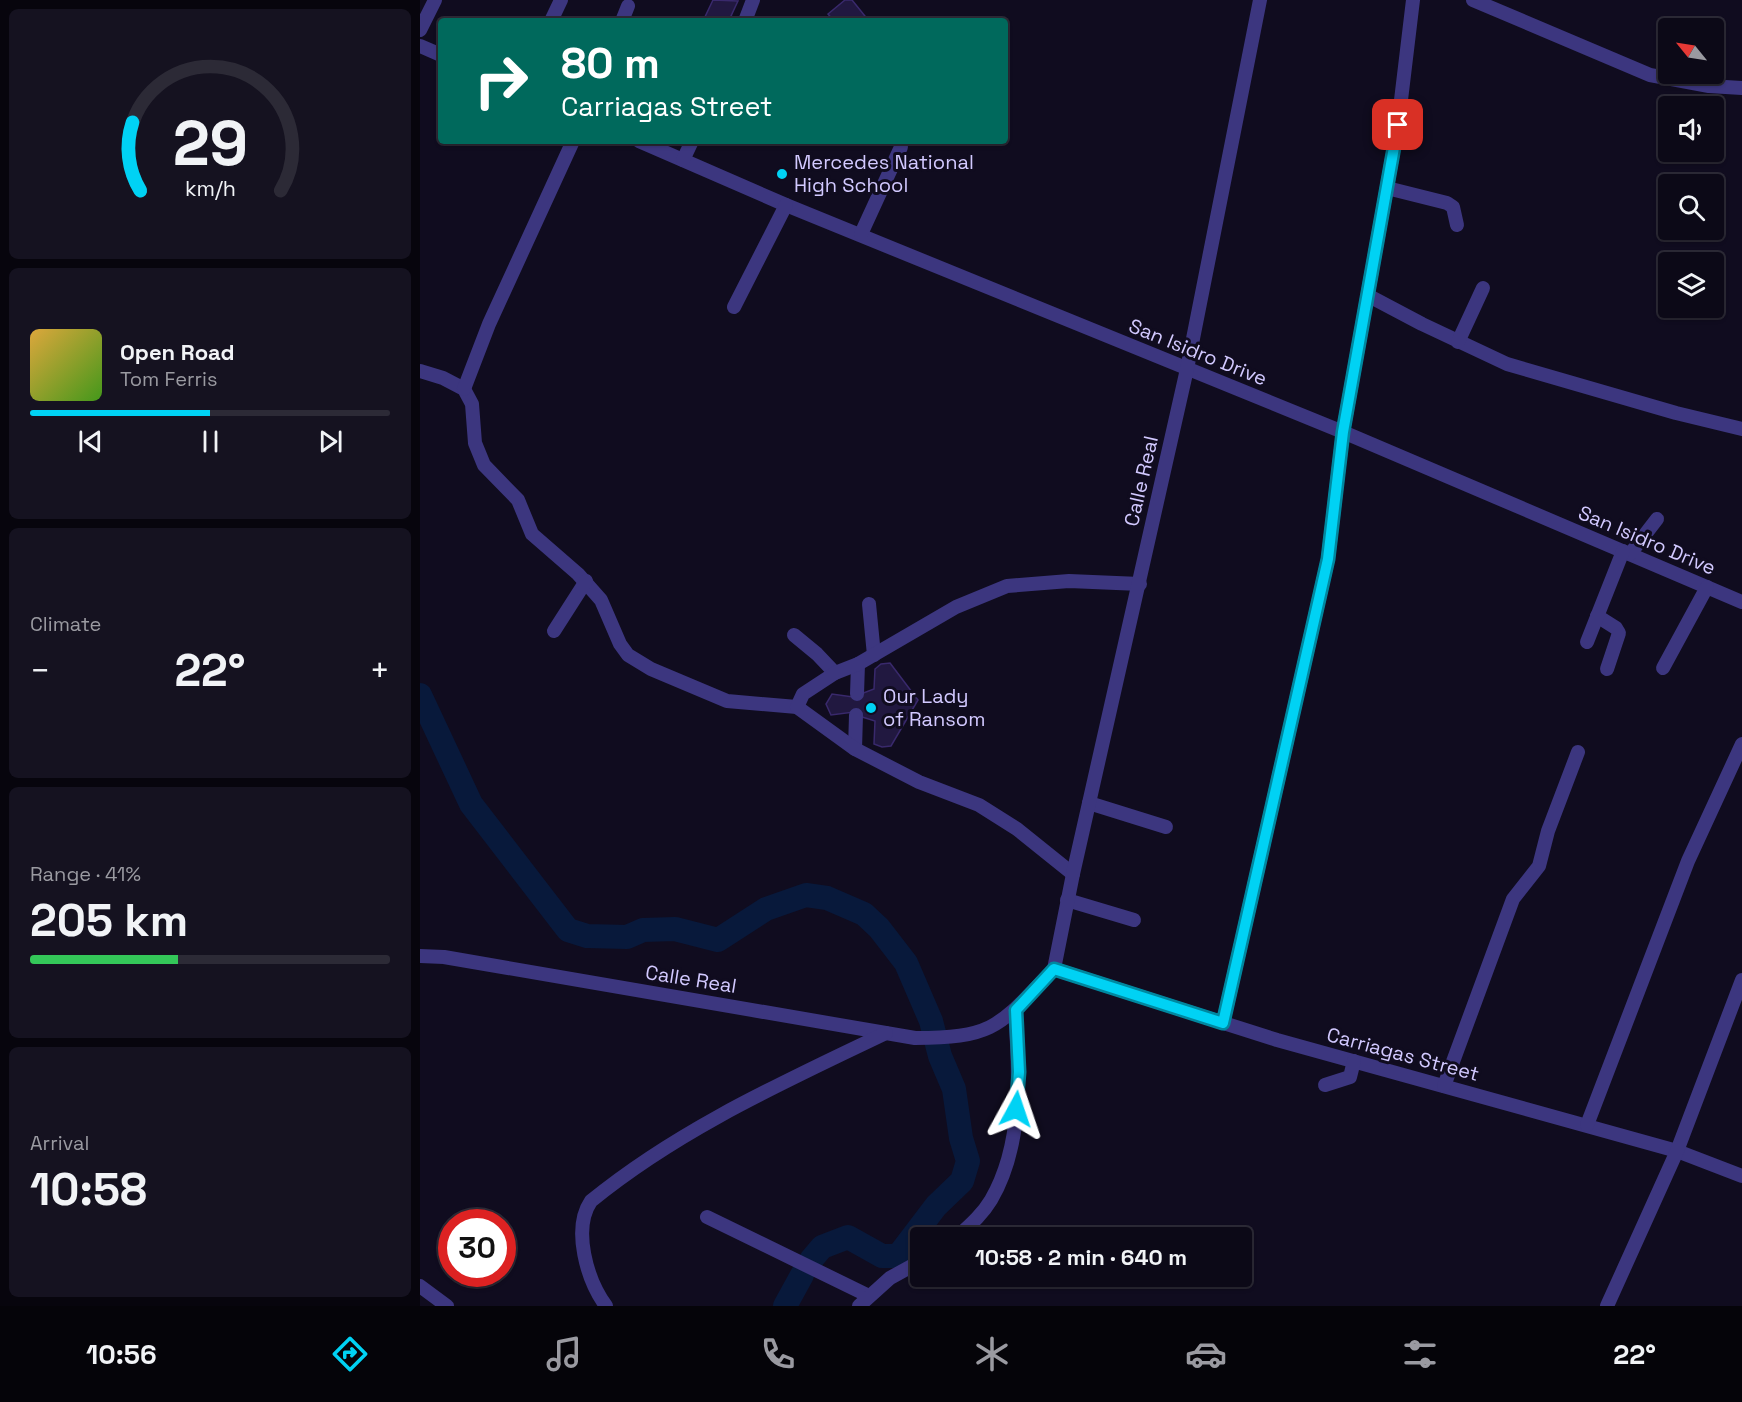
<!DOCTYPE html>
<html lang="en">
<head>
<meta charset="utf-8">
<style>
	:root { --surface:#0c0917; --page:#151220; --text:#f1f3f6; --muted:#9a9aa1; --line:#2c2a36; --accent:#00d2f4 }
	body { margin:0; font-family:"Space Grotesk",sans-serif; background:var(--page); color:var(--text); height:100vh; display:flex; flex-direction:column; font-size:22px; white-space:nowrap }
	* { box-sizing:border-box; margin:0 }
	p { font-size:20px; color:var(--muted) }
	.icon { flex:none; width:33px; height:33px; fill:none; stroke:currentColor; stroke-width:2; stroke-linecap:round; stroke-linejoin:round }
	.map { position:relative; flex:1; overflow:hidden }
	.side { display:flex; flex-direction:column; gap:9px; padding:9px; background:#07050d; width:420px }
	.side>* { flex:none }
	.banner { position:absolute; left:18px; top:18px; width:570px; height:126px; border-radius:6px; box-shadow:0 2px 4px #0004,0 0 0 2px var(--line); background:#00695c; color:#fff; overflow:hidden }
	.needle { width:39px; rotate:300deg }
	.controls { position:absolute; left:1238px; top:18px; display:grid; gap:12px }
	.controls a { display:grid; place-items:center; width:66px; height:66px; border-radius:6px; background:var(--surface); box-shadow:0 2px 4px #0004,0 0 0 2px var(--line); font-size:30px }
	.speed { position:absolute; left:18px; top:1209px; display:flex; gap:12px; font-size:30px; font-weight:700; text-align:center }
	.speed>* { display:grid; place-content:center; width:78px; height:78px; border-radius:50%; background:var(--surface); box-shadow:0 2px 4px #0004,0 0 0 2px var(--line); line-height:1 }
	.speed .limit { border:9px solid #d22; background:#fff; color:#111 }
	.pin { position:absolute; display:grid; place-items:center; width:51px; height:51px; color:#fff; margin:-26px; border-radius:12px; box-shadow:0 3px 9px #0006 }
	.me { position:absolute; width:66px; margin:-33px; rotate:5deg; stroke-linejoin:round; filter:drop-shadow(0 0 4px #0008) }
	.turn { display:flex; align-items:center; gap:21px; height:126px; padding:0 24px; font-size:27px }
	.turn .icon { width:78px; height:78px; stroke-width:2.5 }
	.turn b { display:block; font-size:42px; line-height:51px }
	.big { font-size:45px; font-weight:700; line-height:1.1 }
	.side .widget { flex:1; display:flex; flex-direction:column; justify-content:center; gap:9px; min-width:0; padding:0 21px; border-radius:9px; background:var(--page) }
	.side .dial { align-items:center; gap:0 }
	.dial svg { height:156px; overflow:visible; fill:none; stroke:var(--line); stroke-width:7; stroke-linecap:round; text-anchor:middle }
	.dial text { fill:var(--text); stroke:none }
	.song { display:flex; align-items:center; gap:18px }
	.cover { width:72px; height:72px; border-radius:9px; background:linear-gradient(135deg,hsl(40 70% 55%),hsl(100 70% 35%)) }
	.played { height:6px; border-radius:3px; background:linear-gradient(90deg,var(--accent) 50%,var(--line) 50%) }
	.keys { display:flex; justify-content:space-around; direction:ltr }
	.heat { display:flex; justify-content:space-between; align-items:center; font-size:33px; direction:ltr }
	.charge { height:9px; border-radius:4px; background:linear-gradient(90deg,#34c759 41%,var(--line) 0) }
	.trip { position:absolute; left:490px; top:1227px; width:342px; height:60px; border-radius:6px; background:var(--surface); box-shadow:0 2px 4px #0004,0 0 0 2px var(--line); font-weight:700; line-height:60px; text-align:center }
	.dock { display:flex; height:96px; justify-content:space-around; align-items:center; background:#050409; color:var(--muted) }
	.dock .icon { width:42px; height:42px }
	.dock .selected { color:var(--accent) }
	.dock b { font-size:27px; color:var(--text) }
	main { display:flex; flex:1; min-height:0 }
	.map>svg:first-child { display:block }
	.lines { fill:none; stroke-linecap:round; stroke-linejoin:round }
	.river { stroke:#08193b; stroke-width:24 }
	.building { fill:#211840; stroke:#39296c; stroke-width:1.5 }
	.minor { stroke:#3c367f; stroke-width:14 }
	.route-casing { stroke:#00889f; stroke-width:15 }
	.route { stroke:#00d2f4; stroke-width:10 }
	.poi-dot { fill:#00d2f4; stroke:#100c1f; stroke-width:2 }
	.labels { text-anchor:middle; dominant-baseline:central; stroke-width:6; stroke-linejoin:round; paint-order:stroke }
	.poi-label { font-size:20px; fill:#d2c9ff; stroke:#100c1f; text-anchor:start }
	.street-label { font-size:20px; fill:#d2c9ff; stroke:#100c1f }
</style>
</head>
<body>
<main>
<section class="side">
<div class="widget dial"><svg viewBox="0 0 100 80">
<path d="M14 69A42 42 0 1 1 86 69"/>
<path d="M14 69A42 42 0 0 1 10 34" stroke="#00d2f4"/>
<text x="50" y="56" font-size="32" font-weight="700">29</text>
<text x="50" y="72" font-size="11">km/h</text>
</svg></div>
<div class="widget">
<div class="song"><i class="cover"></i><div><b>Open Road</b><p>Tom Ferris</p></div></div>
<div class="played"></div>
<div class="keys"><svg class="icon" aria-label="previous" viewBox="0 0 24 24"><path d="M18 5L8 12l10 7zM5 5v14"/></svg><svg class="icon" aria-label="pause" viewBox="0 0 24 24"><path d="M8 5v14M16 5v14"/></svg><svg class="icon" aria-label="next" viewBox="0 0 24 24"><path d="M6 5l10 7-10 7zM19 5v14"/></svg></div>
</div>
<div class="widget"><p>Climate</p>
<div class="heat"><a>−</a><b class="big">22°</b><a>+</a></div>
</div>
<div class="widget"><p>Range · 41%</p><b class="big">205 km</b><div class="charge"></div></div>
<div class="widget"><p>Arrival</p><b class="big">10:58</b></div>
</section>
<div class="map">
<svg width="1322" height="1306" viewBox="0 0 1322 1306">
	<rect width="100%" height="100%" fill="#100c1f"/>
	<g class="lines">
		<g class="river">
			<polyline points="0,695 51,804 148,930 167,936 207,937 223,930 255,929 298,940 346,909 386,895 407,898 444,914 459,928 486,963 511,1021 520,1056 534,1089 541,1138 548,1161 542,1181 516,1206 478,1256 462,1256 428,1237 402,1247 391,1260"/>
			<polyline points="365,1306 382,1275"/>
		</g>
	</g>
	<g class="building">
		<polygon points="293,0 318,1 311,16 320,21 283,21"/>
		<polygon points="425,0 432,0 449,21 414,21 408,14"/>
		<polygon points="470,663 498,700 471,746 462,747 454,744 455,721 436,715 434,712 411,715 406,704 412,694 433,697 454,689 455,669 461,664"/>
	</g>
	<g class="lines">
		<g class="minor">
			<polyline points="1053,0 1230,75 1289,86 1322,88"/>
			<polyline points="131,21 141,0"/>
			<polyline points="202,21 208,6"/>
			<polyline points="325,21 333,0"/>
			<polyline points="0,30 15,0"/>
			<polyline points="0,46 21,55"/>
			<polyline points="219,141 366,205 923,432 1322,602"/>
			<polyline points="263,160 272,141"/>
			<polyline points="967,188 1027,203 1033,207 1037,225"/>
			<polyline points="441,234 481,147"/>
			<polyline points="949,296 1002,324 1087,364 1256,413 1322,429"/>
			<polyline points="314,307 366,205"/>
			<polyline points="1038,342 1063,288"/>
			<polyline points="0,371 23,378 44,389 52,404 55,443 64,465 98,500 112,534 158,574 181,600 200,644 208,655 231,669 307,701 377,707"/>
			<polyline points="44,389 69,324 153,141"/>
			<polyline points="1210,554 1237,519"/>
			<polyline points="449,604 454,655"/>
			<polyline points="1177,616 1196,628 1199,633 1187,669"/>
			<polyline points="134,631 166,581"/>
			<polyline points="374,635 397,654 415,673"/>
			<polyline points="1167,642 1203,551"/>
			<polyline points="1243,668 1287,587"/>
			<polyline points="437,694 438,664"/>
			<polyline points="435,749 436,715"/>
			<polyline points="669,803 746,827"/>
			<polyline points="653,874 597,829 559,805 499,782 435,749 377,707 383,694 415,673 438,664 536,607 587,586 649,581 720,584"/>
			<polyline points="647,900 714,920"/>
			<path d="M0 956 24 957 495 1038C576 1038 580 1025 634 969"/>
			<polyline points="634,969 653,874 767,369 840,0"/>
			<polyline points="634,969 857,1040 1257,1151 1322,1176"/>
			<polyline points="803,1023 908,559 923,432 978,125 993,0"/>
			<polyline points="905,1085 930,1077 934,1061"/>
			<polyline points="1024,1086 1093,899 1119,866 1128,831 1158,752"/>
			<polyline points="1167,1125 1268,861 1322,744"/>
			<polyline points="287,1217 449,1296"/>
			<path d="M536 1238C549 1226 562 1215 571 1200 604 1143 599 1073 595 1010"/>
			<polyline points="0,1286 27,1306"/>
			<path d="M186 1306C167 1280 152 1229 171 1201 259 1129 364 1082 466 1033"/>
			<polyline points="439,1306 470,1278 501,1261"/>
			<polyline points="1187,1306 1257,1151 1322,980"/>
		</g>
	</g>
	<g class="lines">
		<g class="route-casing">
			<polyline id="route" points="596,1109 599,1072 596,1010 634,969 803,1023 908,559 923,432 978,125"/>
		</g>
		<use href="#route" class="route"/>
	</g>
	<g class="poi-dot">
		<circle cx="362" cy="174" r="6"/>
		<circle cx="451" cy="708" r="6"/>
	</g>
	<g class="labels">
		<g class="poi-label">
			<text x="374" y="162">Mercedes National<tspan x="374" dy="23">High School</tspan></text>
			<text x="463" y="696">Our Lady<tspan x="463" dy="23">of Ransom</tspan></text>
		</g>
		<g class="street-label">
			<text transform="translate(778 352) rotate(22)">San Isidro Drive</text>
			<text transform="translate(721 481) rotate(-77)">Calle Real</text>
			<text transform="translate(1227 540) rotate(23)">San Isidro Drive</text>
			<text transform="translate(271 979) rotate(9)">Calle Real</text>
			<text transform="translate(983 1054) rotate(15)">Carriagas Street</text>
		</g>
	</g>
</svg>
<div class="controls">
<a><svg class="needle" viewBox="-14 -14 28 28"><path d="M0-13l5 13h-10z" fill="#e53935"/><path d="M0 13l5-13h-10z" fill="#9a9aa1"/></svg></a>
<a><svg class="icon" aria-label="sound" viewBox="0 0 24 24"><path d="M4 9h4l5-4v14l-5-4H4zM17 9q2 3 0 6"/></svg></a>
<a><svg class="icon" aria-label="search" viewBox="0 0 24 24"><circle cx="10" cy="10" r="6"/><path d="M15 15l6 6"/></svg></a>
<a><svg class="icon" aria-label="layers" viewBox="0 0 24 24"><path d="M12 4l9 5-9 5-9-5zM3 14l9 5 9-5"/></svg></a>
</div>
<div class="speed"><div class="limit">30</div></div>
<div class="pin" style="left:978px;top:125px;background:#d93025"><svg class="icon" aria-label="arrive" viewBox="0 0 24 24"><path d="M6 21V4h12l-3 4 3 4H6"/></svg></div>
<svg class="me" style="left:596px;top:1109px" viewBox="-20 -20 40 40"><path d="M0-17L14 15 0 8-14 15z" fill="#00d2f4" stroke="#fff" stroke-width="4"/></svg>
<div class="trip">10:58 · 2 min · 640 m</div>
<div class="banner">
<div class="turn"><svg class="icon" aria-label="right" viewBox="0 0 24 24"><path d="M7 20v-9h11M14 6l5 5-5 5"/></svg><div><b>80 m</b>Carriagas Street</div></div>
</div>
</div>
</main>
<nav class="dock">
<b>10:56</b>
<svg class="icon selected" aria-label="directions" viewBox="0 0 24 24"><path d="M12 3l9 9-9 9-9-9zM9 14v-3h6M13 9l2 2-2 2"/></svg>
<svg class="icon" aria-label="music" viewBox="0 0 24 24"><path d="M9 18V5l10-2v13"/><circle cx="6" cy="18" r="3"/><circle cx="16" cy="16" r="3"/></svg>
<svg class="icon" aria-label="phone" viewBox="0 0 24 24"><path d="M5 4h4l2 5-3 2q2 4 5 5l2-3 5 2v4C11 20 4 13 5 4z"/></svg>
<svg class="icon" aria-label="climate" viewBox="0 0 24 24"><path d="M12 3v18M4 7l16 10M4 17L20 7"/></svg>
<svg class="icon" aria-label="car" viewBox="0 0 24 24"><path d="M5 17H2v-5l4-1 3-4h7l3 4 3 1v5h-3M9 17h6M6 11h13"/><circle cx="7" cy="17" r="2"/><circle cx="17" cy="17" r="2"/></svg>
<svg class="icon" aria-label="filters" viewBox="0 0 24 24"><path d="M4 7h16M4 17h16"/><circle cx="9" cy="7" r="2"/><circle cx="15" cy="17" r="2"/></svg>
<b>22°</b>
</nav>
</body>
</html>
